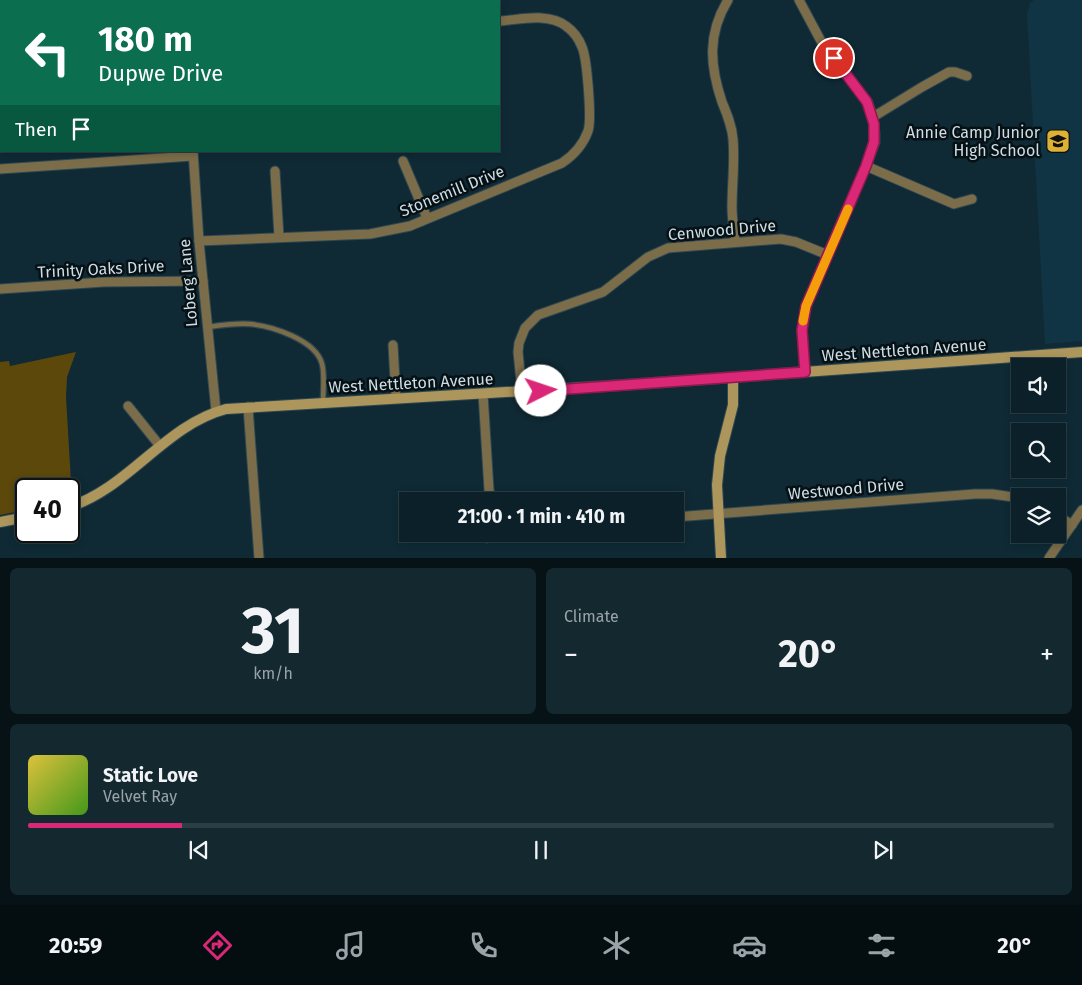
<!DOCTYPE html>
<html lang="en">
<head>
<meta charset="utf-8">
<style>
	:root { --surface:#0b2028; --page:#142830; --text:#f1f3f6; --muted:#9aa3a8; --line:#2b3e45; --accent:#db2777 }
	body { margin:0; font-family:"Fira Sans",sans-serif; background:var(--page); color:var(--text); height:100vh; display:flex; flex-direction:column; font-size:19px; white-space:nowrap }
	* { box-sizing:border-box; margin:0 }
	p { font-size:16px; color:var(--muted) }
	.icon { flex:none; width:28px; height:28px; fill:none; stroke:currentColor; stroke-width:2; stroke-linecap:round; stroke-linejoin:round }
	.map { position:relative; height:558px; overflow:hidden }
	.sheet { display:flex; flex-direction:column; gap:10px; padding:10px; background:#061216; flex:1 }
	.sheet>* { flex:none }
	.top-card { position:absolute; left:0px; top:0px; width:500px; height:152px; box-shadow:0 2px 8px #0003,0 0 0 1px var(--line); background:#0b6e4f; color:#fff; overflow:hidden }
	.controls { position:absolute; left:1011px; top:358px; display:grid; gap:10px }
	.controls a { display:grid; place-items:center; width:55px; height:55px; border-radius:0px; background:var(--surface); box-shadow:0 2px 8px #0003,0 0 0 1px var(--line); font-size:25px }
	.speed { position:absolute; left:15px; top:478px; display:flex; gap:10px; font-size:25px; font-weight:700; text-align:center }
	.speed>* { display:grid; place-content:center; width:65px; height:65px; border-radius:50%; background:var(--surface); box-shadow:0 2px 8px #0003,0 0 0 1px var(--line); line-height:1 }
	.speed .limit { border:2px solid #111; border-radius:8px; background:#fff; color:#111 }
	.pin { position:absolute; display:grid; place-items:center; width:42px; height:42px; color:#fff; margin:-21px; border:2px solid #fff; border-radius:50%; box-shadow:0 1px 5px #0007 }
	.me { position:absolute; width:55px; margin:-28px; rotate:86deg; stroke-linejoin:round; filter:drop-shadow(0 0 4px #0008) }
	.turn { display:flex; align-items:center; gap:18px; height:105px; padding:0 15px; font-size:22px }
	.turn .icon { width:65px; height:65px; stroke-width:2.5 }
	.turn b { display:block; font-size:35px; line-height:42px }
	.then { display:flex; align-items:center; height:48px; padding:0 15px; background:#0003; gap:10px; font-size:19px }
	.big { font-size:38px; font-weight:700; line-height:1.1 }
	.sheet .widget { flex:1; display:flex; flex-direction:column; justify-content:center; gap:8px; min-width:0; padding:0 18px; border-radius:8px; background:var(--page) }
	.sheet .dial { align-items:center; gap:0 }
	.dial b { font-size:65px; line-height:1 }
	.song { display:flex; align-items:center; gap:15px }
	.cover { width:60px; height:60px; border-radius:8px; background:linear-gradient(135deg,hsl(50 70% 55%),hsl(100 70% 35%)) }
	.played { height:5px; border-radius:2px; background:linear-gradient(90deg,var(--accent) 15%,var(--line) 15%) }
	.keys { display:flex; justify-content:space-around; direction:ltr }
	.heat { display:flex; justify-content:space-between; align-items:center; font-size:28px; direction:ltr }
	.sheet .tiles { flex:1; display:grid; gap:10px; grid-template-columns:1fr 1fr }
	.widget:last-child { grid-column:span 2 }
	.trip { position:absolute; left:399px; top:492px; width:285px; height:50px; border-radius:0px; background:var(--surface); box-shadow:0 2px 8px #0003,0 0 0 1px var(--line); font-weight:700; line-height:50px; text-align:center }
	.tab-bar { display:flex; height:80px; justify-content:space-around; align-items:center; background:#040d10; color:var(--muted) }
	.tab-bar .icon { width:35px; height:35px }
	.tab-bar .selected { color:var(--accent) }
	.tab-bar b { font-size:22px; color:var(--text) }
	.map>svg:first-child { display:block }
	.built { fill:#103443 }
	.green { fill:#5c480b }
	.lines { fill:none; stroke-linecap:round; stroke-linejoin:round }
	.lane-casing { stroke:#2e4751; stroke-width:7 }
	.street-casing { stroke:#2e4751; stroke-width:11 }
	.secondary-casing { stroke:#2e4751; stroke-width:12 }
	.path { stroke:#627881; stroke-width:2; stroke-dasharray:4 2.5; stroke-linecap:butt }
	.lane { stroke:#7c6d4a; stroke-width:4.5 }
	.street { stroke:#7c6d4a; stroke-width:9 }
	.secondary { stroke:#ad965b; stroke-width:10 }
	.route-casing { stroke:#8e194d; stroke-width:12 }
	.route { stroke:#db2777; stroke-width:9 }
	.slow { stroke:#f59e0b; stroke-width:9 }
	.labels { text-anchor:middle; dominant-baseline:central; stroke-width:5; stroke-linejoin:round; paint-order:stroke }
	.poi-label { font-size:16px; fill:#cedde4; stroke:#061116; text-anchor:end }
	.street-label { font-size:16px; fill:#cedde4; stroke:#061116 }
</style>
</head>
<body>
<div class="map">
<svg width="1082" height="558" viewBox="0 0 1082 558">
	<rect width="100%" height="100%" fill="#0f2a35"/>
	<polygon class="built" points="1034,0 1082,0 1082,341 1045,344 1027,14 1030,3"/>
	<g class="green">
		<polygon points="20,0 171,0 171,1 2,1"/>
		<polygon points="0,1 1,108 0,108"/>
		<polygon points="76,352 67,377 66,397 72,499 69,500 69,489 26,489 26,510 0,515 0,362 9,361 10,366"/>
	</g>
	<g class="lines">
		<g class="lane-casing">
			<path id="lane" d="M208 327C222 325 236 323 250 324 272 326 316 340 322 364 325 375 323 390 323 403"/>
		</g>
		<g class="street-casing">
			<g id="street">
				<polyline points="182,0 182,1"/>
				<path d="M728 0C707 34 710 66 722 102 727 114 732 126 733 139 735 161 732 185 732 207 732 219 734 230 735 242"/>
				<polyline points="799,0 822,43 867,101 873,117 875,133 875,142 866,166 806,306 802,330 805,372"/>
				<polyline points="873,117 922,87 949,72 955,72 967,76"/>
				<polyline points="193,151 199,241 216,411"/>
				<polyline points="403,161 427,218"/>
				<polyline points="866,166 954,204 972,199"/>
				<polyline points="0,169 193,156"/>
				<polyline points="275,171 279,237"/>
				<path d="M199 241 370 234 410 226 562 163C574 155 583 145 588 131 592 120 587 58 582 47 579 39 573 31 566 26 548 12 519 20 499 21"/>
				<polyline points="0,289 104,282 203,281"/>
				<polyline points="393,345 396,398"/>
				<polyline points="522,392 518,352 519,343 525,328 538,315 603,292 648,257 668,248 781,239 796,242 828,255"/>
				<polyline points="483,394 489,490 492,501"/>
				<polyline points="128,406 160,446"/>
				<polyline points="248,407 259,558"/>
				<polyline points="1058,516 1072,525"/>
				<polyline points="675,517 975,494 992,494 1020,498"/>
				<polyline points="487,538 490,534"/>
				<polyline points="1049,558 1082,510"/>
			</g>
		</g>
		<g class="secondary-casing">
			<g id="secondary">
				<path d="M69 507C129 488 165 425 226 409L638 384 1082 352"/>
				<polyline points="0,522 26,517"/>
				<polyline points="721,558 717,485 720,456 733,405 733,377"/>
			</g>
		</g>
		<polyline class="path" points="0,58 1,58"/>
		<use href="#lane" class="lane"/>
		<use href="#street" class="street"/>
		<use href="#secondary" class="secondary"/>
	</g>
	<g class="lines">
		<g class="route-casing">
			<polyline id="route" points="541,391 805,372 802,330 806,306 866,166 874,142 874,124 867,102 834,58"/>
		</g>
		<use href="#route" class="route"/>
		<polyline class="slow" points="803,321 806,306 848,209"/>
	</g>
	<defs>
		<g id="school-square" transform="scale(1.25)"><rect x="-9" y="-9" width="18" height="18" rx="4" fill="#ddb133" stroke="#061116"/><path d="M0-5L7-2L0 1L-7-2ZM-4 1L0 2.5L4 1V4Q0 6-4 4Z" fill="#111"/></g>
	</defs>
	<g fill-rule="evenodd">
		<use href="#school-square" x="1058" y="141"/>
	</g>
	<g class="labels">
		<g class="poi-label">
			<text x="1040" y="132">Annie Camp Junior<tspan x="1040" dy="18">High School</tspan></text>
		</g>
		<g class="street-label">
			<text transform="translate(452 191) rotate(-22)">Stonemill Drive</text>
			<text transform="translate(722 230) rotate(-5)">Cenwood Drive</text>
			<text transform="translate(101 269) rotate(-3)">Trinity Oaks Drive</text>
			<text transform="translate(188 283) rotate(-95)">Loberg Lane</text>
			<text transform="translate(904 350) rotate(-4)">West Nettleton Avenue</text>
			<text transform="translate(411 383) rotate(-3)">West Nettleton Avenue</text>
			<text transform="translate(846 489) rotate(-5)">Westwood Drive</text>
		</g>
	</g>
</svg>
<div class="controls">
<a><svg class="icon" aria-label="sound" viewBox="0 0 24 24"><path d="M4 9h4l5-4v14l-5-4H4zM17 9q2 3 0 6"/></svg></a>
<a><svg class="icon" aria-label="search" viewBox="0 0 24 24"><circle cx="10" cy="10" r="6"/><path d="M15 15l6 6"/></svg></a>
<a><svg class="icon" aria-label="layers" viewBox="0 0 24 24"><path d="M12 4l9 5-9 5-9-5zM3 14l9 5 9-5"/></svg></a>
</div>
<div class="speed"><div class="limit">40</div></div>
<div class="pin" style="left:834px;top:58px;background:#d93025"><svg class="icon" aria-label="arrive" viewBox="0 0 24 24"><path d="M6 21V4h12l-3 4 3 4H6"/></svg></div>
<svg class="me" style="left:541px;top:391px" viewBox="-20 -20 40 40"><circle r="19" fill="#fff"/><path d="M0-13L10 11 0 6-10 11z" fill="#db2777"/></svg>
<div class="trip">21:00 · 1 min · 410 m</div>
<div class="top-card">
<div class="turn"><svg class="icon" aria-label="left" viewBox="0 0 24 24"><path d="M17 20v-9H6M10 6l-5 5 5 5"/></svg><div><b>180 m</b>Dupwe Drive</div></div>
<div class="then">Then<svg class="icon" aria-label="arrive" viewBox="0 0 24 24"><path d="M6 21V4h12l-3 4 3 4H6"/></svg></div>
</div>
</div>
<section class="sheet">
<div class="tiles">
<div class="widget dial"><b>31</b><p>km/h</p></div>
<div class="widget"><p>Climate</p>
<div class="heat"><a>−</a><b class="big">20°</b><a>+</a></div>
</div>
<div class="widget">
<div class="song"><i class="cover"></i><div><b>Static Love</b><p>Velvet Ray</p></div></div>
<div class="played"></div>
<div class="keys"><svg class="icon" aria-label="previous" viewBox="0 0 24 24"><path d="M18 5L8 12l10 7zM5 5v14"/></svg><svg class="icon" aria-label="pause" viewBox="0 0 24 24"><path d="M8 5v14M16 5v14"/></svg><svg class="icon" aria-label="next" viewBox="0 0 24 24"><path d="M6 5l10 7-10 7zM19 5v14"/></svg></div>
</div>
</div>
</section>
<nav class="tab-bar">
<b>20:59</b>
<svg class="icon selected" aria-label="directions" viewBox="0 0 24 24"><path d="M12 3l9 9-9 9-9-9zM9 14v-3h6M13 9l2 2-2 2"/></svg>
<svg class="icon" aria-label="music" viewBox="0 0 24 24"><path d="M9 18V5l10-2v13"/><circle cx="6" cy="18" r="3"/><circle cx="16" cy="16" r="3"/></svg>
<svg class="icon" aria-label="phone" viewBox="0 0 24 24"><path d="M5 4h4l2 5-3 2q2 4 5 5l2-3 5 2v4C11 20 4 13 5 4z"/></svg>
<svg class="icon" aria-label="climate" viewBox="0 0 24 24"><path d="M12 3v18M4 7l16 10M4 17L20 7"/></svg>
<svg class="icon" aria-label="car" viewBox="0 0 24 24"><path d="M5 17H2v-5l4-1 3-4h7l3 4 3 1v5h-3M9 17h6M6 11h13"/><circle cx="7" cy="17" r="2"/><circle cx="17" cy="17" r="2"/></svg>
<svg class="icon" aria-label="filters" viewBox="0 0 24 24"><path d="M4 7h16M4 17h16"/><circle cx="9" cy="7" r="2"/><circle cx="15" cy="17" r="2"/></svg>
<b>20°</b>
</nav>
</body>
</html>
